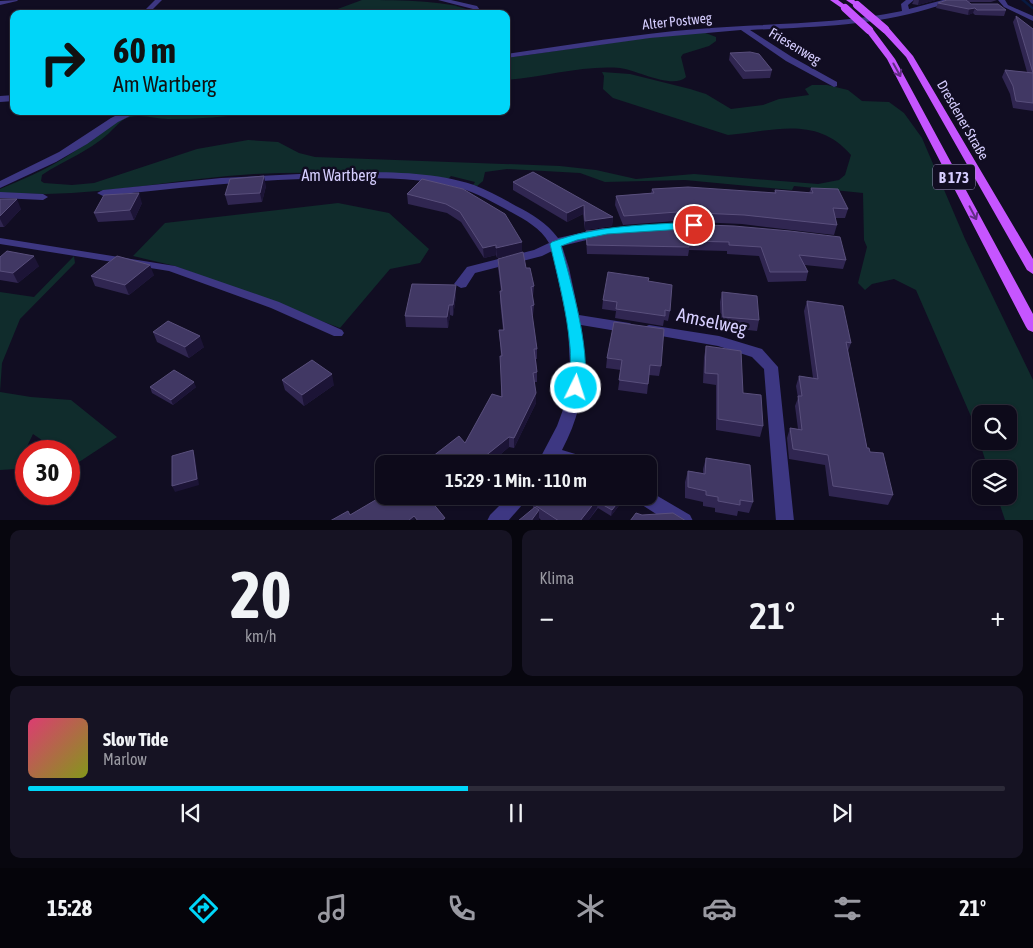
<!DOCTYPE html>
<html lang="de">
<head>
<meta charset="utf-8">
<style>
	:root { --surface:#0d0a1a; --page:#161323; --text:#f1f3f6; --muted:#9a9aa2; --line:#2d2b39; --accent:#00d6f9 }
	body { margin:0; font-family:"Asap Condensed",sans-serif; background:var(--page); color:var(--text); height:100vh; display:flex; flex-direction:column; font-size:19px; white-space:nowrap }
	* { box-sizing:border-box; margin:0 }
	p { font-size:16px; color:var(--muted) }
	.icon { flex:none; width:28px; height:28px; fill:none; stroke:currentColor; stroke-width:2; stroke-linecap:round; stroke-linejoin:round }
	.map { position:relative; height:520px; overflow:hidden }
	.details { display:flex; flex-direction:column; gap:10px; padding:10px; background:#07060e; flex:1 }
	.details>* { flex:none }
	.top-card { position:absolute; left:10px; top:10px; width:500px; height:105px; border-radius:10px; box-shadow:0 1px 4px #0004,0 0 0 1px var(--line); background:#00d6f9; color:#111; overflow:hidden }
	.fabs { position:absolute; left:972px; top:405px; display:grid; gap:10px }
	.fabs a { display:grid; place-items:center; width:45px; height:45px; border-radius:10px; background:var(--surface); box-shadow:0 1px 4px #0004,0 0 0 1px var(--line); font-size:25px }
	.speed { position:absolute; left:15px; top:440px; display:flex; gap:10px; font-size:25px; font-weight:700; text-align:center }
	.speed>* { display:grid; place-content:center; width:65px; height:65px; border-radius:50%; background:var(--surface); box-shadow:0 1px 4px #0004,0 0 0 1px var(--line); line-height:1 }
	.speed .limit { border:8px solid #d22; background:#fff; color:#111 }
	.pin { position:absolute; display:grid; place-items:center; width:42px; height:42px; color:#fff; margin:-21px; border:2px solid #fff; border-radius:50%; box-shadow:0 1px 5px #0007 }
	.me { position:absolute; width:55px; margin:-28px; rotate:4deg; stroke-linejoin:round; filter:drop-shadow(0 0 4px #0008) }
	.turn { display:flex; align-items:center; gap:18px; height:105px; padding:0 20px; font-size:22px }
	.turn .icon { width:65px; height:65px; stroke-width:2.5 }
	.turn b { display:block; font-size:35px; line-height:42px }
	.big { font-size:38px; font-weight:600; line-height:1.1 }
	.details .card { flex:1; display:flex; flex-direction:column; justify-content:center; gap:8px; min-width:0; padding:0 18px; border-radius:10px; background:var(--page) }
	.details .dial { align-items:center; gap:0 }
	.dial b { font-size:65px; line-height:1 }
	.song { display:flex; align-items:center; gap:15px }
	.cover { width:60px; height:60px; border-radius:8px; background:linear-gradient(135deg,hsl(340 70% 55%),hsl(70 70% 35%)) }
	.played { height:5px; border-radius:2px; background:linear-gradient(90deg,var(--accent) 45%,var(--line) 45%) }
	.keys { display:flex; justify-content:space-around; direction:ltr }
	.heat { display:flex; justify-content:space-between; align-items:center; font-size:28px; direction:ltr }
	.details .tiles { flex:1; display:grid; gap:10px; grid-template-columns:1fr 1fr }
	.card:last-child { grid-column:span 2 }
	.trip { position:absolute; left:375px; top:455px; width:282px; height:50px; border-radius:10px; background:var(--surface); box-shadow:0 1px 4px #0004,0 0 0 1px var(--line); font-weight:600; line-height:50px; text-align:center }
	.tabs { display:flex; height:80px; justify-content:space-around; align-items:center; background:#05040a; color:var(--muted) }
	.tabs .icon { width:35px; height:35px }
	.tabs .current { color:var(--accent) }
	.tabs b { font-size:22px; color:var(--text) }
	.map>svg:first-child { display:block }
	.green { fill:#102c2c; fill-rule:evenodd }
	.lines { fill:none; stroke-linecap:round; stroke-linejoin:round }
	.stream { fill:#081a40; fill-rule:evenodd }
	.service { fill:#3d3782; fill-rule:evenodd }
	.minor { fill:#3d3782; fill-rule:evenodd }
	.primary { fill:#c655ff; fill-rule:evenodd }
	.primary-bridge { stroke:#c655ff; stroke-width:8 }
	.wall { fill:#302651 }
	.shaded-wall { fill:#1c1436 }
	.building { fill:#413864; stroke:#594f7c }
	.oneway { stroke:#622d85 }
	.route { fill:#00d6f9; stroke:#008ba2 }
	.labels { text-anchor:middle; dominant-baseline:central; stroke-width:5; stroke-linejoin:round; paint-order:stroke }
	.far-street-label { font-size:14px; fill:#d6ceff; stroke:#110d22 }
	.shield { fill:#110d22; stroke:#9b94bd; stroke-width:1 }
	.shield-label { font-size:15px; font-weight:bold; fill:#d6ceff }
	.street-label { font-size:16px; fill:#d6ceff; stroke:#110d22 }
	.near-street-label { font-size:19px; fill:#d6ceff; stroke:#110d22 }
</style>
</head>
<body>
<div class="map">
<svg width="1033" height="521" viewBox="0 0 1033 521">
	<rect width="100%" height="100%" fill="#110d22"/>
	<g class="green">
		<path d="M362 0C387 0 448 0 468 10L469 14H324Z"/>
		<path d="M703 32 716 37V41L709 46 683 54 681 57 686 77C673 90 637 70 620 68 582 65 545 77 506 80V58L638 39Z"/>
		<path d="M602 72 630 74 690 89 706 94 731 109 763 105 779 99 809 95 805 89 812 85H827L848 90 862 101 889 102 904 113 922 138 965 239 1033 380V520H1005L997 496H1009V469H988L973 421 916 290 894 279 872 284 865 290 858 283 867 247 864 240 863 193 794 186 792 190 685 180 605 182 580 173 507 169 485 172 483 181 477 186 473 185 475 182 451 176 448 179C383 174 319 171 254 174 184 178 115 193 46 194 30 194 15 193 0 193V189C22 180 45 170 66 157 91 141 116 117 146 111H270C236 116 202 119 168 119 155 119 143 114 130 117 121 119 118 125 112 130 93 150 64 160 42 175L41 181 44 183 72 185 94 183 197 149 248 140 278 142 299 153 315 157 560 166 596 170 636 179 694 174 818 184 839 180 845 175 851 155C817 115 773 131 728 135L613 98 603 89 604 76ZM981 414H1009V441H981Z"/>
		<polygon points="338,203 389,213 429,249 420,263 390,269 340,328 175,266 133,256 165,223"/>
		<polygon points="74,256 75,263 20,319 2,363 0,392 31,397 71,400 117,437 76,464 69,459 69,451 58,451 33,434 16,469 0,470 0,292 34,297"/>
	</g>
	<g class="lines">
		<polygon class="stream" points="1021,0 1025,0 1033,7 1033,10"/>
		<g class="service">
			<polygon points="155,0 162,0 148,14 141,14"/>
			<polygon points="0,192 43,194 48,197 43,200 0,198"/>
			<polygon points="0,238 175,266 279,302 342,330 344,333 342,336 334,336 271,308 169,271 0,244"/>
		</g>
		<g class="minor">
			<polygon points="18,0 17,1 0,5 0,1"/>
			<polygon points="438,0 451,0 477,6 483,14 476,14 473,9"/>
			<path d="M906 0H914L908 5 909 9 943 0H953C947 5 936 6 928 9 872 26 810 27 750 30L792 57 837 82V86L834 87 786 61 741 30 650 38 506 58V54C570 45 634 34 698 29 766 23 835 25 902 11L901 4Z"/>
			<polygon points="998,0 1005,0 1008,5 1033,16 1033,21 1004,7"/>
			<polygon points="1029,0 1033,0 1033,4 1031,3"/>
			<polygon points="14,95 14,101 0,102 0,96"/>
			<polygon points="125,111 140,111 118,122 87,144 56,162 0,188 0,181 59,152 111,118"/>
			<path d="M340 172C384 172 432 171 474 185 489 191 502 198 516 206 532 214 547 223 558 238L603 228 607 229 609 232 607 235 562 246 569 268 579 315 629 323 634 325 636 328 634 331 629 333 581 325C589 369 583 411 562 450L592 459 594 464H562L555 462 554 464H537L557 426 564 407 570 368 568 326 552 251 542 256 475 273 466 287 461 288 454 284 467 267 534 250 549 243C541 228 525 220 511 212 494 203 478 193 459 188 424 178 386 178 350 178 267 178 185 187 103 196L97 193 103 190 221 178Z"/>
			<polygon points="649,325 719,336 762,349 778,367 794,521 776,521 764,369 752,357 718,346 644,333 642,330 644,327"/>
			<polygon points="649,491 690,515 693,521 667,521 636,501 633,496 649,496"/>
			<polygon points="509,496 530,496 508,521 487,521 490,515"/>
		</g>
		<g class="primary">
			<polygon points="830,0 838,0 849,8 843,9"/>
			<polygon points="846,0 854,0 860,5 855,6"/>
			<polygon points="882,27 888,27 913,56 1033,259 1033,274 1027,270 906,57 882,31"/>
			<polygon points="866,28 872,28 895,59 1033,314 1033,332 1028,330 1026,327 887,59 865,30"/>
		</g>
		<g class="primary-bridge">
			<polyline points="857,5 885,29"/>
			<polyline points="845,8 869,30"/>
		</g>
	</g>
	<g class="wall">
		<polygon points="914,0 936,0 918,5 912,4"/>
		<polygon points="947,0 997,0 991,2 968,2 971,4 1006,10 1004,16 975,15 973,13 968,15 936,8 938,3"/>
		<polygon points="1016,16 1033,29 1033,111 1013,108 1010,94 1002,77 1005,70 1027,72 1013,22"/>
		<polygon points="730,53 772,70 770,78 743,79 729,60"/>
		<polygon points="422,179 522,242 522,252 497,258 496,255 484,258 461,222 447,213 408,204 407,194"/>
		<polygon points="513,182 613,217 612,226 585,230 583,214 567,222 513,190"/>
		<polygon points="266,186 262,202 228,205 225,195"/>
		<polygon points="811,188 848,209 845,218 835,218 837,225 834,235 742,224 676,221 623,225 615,205 616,196 651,193 652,189 774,193 775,190 809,193"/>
		<polygon points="0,199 21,209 4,227 0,227"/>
		<polygon points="142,203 134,220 98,222 94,213"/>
		<polygon points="679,224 846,260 843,269 805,265 808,272 806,281 768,282 759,256 727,254 727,251 689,250 688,256 587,254 586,240 586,231"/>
		<polygon points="0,257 39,266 18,283 0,280"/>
		<polygon points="498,259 526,268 534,286 533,296 532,296 534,305 533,315 532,315 537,349 537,359 536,359 537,372 537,382 534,382 536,403 514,448 509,447 489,464 429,464 428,460 465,443 501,397 501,356 499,330 503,330 500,301 500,291 501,291 498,268"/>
		<polygon points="154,275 129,295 95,286 91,276"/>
		<polygon points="648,281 670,311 668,321 664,320 663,326 615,318 616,311 602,309 603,300"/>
		<polygon points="722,292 759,320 757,331 721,327 720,302"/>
		<polygon points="456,296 453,316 450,315 448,328 406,327 405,316"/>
		<polygon points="807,301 851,343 848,351 867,448 870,452 893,495 888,505 829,496 825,465 789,459 787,438 790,428 798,429 795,406 798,398 796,386 799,376 813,378 804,311"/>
		<polygon points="153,332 204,347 189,358 157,342"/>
		<polygon points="706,346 743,393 763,426 760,437 716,430 716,385 703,383 704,357"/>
		<polygon points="607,358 661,366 659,376 649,375 647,394 618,390 621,370 606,368"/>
		<polygon points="282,380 334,385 304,406 285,390"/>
		<polygon points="150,387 196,387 173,405 152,393"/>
		<polygon points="706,458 753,502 749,513 738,511 737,516 715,512 715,508 703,506 703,502 685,498 685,482 688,471 703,473 703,469"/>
		<polygon points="624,499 611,516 598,508 588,521 542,521 539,518 539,521 533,508 533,504"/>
	</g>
	<g class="shaded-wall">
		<polygon points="919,0 936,0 918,5"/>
		<polygon points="975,8 973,13 968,15 969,9"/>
		<polygon points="264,176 266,186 262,202 260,193"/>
		<polygon points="139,193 142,203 134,220 130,210"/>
		<polygon points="17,199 21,209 4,227 0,219 0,216"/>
		<polygon points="584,205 583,214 567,222 567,213"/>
		<polygon points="613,217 612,226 585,230 585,221"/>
		<polygon points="522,242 522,252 497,258 496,248"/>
		<polygon points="496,245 496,255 484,258 483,248"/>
		<polygon points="34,256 39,266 18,283 13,273"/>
		<polygon points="150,265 154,275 129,295 125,285"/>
		<polygon points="456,285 456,296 453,316 453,305"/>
		<polygon points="449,305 450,315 448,328 447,317"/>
		<polygon points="200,336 204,347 189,358 185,347"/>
		<polygon points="332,374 334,385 304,406 302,395"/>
		<polygon points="194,382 196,387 173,405 171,400"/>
		<polygon points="536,393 536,403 514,448 514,438"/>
		<polygon points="509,437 509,447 489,464 483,464 484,457"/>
		<polygon points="193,450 195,456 199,485 175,492 172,486"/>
		<polygon points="623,496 625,496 624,499 611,516 612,510"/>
		<polygon points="599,497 597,508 588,521 580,521"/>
		<polygon points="539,510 539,521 531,521"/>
		<polygon points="414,516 415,521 408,521"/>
	</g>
	<g class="building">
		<polygon points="947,0 966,0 971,4 998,4 1006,10 977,10 975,8 969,9 938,3"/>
		<polygon points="1016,16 1033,29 1033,103 1016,101 1013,86 1005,70 1033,73"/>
		<polygon points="750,52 759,54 772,70 745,71 730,53"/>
		<polygon points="533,172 613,217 585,221 584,205 567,213 513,182"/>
		<polygon points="264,176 260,193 225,195 230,179"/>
		<polygon points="422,179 463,189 505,214 522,242 496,248 496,245 483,248 460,212 446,204 407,194"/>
		<polygon points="688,187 776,193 775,190 813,193 811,188 838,189 848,209 833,208 837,225 744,215 677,212 624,216 616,196 654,193 652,189"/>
		<polygon points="139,193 130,210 94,213 104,195"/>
		<polygon points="0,199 17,199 0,216"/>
		<polygon points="679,224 734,226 790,231 840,237 846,260 799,255 808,272 770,272 761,247 729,245 729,242 688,241 689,247 587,245 586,231"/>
		<polygon points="7,251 34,256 13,273 0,271 0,257"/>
		<polygon points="523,252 526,268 530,268 534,286 531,287 534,305 531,306 537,349 534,349 537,372 533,373 536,393 514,438 509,437 484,457 488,459 483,464 433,464 428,460 459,436 465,443 492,394 502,397 500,356 502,356 499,330 504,330 500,291 502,291 498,259"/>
		<polygon points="117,256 150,265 125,285 91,276"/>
		<polygon points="608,272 649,278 648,281 672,285 670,311 665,310 665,316 616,309 617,302 603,300"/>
		<polygon points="412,284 456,285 453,305 449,305 447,317 405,316"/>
		<polygon points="722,292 757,296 759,320 723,317"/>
		<polygon points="807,301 843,306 851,343 846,342 867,448 869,448 870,452 883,453 893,495 833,486 828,455 793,449 790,428 802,430 798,396 802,396 799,376 818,379"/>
		<polygon points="168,321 200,336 185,347 153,332"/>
		<polygon points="614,322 664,329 661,366 650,365 648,384 619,380 622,360 607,358"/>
		<polygon points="706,346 741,351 743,393 761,395 763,426 718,419 718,374 705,373"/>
		<polygon points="312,360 332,374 302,395 282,380"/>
		<polygon points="174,370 194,382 171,400 150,387"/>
		<polygon points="193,450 197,479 172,486 172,456"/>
		<polygon points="706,458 750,465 753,502 740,500 740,505 718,501 718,497 706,495 706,491 688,487 688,471 705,474"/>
		<polygon points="384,495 384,496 427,496 445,518 441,521 418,521 414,516 408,521 330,521 348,511 350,515"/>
		<polygon points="540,496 597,496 599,497 580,521 559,521 533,504"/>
		<polygon points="597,496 623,496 612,510 598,502 599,497"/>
		<polygon points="535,507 539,510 531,521 518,521"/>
		<polygon points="636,513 642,515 673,513 686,521 630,521"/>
	</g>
	<defs><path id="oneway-shaft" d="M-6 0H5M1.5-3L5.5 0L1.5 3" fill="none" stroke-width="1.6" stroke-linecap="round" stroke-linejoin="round" transform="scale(1.25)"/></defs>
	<g class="oneway">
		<use href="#oneway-shaft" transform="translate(897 70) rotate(61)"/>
		<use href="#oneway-shaft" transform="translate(973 213) rotate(62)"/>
	</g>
	<path class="route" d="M694 222 698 223 700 225 698 228 607 234 577 240 561 246C569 275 596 367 581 392H572C570 390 571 354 570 347 567 312 558 278 550 244L552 242C597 225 646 225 694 222Z"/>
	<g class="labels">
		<g class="far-street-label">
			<text transform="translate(677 21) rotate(-6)">Alter Postweg</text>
			<text transform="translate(795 46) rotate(31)">Friesenweg</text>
			<text transform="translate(963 120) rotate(60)">Dresdener Straße</text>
		</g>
		<rect class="shield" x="933" y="164.5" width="42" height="25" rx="4"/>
		<g class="shield-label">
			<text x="954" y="177">B 173</text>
		</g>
		<g class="street-label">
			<text x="339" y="175">Am Wartberg</text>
		</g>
		<g class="near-street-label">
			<text transform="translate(712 321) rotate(12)">Amselweg</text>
		</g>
	</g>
</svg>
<div class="fabs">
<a><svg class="icon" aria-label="search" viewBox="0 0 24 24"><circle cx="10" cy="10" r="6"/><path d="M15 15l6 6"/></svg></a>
<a><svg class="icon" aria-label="layers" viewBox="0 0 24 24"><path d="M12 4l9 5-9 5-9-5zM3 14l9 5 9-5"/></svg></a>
</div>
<div class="speed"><div class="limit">30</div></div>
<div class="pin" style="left:694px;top:225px;background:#d93025"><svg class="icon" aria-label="arrive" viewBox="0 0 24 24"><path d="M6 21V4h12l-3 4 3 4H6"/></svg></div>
<svg class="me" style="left:576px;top:388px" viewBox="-20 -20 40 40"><circle r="17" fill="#00d6f9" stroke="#fff" stroke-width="3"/><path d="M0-11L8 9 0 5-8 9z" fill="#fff"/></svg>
<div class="trip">15:29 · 1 Min. · 110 m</div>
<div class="top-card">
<div class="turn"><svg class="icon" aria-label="right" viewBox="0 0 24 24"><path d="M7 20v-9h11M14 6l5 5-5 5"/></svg><div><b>60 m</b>Am Wartberg</div></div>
</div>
</div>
<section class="details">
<div class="tiles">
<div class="card dial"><b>20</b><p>km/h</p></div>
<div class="card"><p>Klima</p>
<div class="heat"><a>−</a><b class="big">21°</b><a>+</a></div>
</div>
<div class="card">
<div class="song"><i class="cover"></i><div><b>Slow Tide</b><p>Marlow</p></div></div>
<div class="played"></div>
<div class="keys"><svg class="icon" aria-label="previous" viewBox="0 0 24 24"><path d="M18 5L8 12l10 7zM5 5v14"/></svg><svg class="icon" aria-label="pause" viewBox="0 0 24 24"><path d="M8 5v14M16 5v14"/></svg><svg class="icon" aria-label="next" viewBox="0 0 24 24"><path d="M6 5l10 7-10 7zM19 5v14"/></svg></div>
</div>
</div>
</section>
<nav class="tabs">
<b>15:28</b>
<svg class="icon current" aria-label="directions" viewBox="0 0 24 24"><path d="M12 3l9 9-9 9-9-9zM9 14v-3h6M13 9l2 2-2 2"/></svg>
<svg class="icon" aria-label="music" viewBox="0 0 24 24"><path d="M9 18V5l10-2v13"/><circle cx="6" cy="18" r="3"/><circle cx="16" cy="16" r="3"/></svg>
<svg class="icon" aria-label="phone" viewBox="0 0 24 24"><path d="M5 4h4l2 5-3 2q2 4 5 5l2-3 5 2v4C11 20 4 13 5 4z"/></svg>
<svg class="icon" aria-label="climate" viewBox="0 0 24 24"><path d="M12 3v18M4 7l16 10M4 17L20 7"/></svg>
<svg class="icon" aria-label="car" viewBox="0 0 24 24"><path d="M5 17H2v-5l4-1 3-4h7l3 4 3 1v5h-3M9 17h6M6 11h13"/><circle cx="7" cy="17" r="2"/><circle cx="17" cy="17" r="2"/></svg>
<svg class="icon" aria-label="filters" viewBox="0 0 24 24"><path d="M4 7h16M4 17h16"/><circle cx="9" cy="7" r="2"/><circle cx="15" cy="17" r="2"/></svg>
<b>21°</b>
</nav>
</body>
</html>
